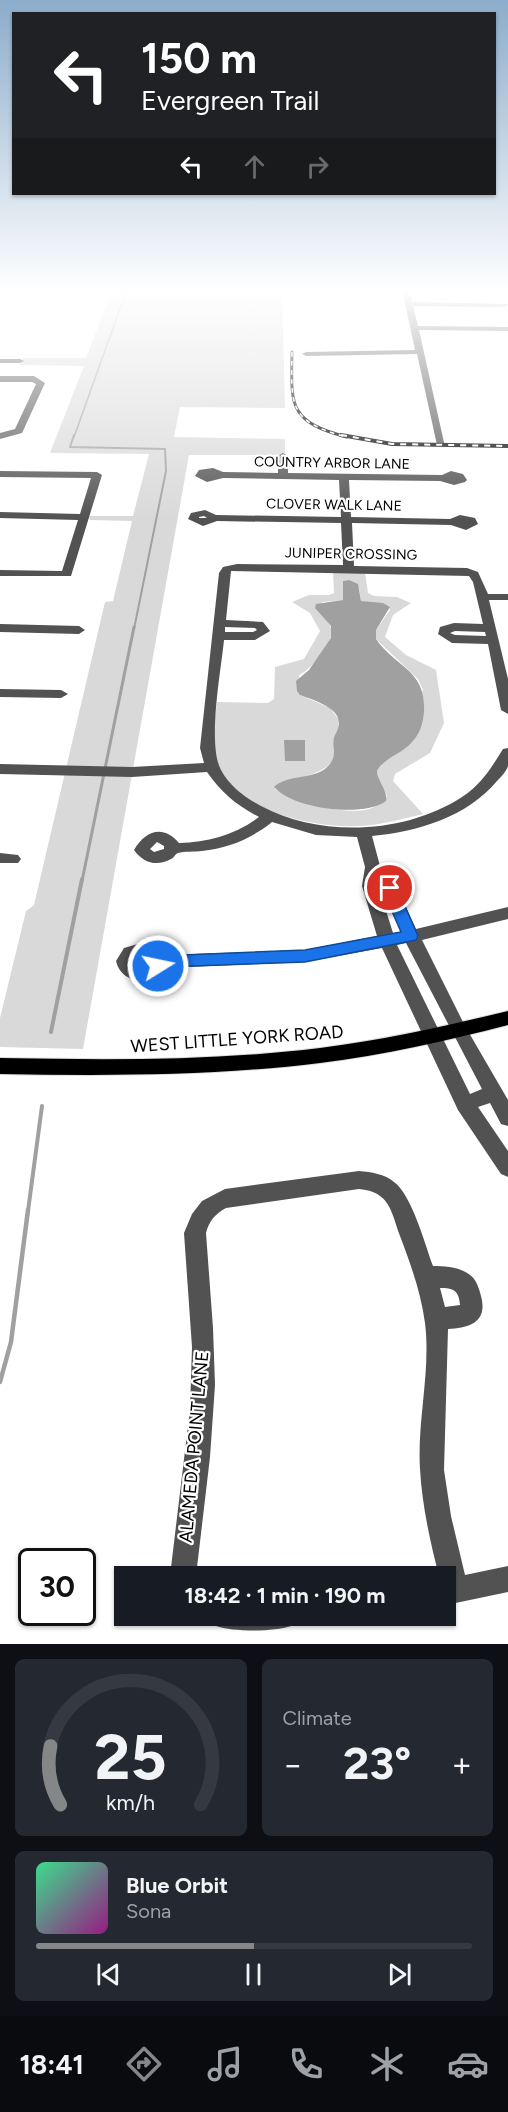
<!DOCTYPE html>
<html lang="en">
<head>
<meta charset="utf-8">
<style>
	:root { --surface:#171b24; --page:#242831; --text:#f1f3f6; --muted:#9ea1a6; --line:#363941; --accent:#858687 }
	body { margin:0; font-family:Figtree,sans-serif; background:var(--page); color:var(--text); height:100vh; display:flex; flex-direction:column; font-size:22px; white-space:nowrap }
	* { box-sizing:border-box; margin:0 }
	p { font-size:20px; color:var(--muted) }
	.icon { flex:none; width:33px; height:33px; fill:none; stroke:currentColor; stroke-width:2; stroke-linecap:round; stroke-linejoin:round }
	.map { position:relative; height:1644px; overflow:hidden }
	.drawer { display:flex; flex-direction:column; gap:15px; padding:15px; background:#0d0f14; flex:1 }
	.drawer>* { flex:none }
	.banner { position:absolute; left:12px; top:12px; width:484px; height:183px; border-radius:0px; box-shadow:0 2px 4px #0004; background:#202124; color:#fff; overflow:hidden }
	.speed { position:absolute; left:18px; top:1548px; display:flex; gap:12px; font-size:30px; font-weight:700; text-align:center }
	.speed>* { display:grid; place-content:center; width:78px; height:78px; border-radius:50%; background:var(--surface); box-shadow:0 2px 4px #0004; line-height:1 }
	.speed .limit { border:3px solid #111; border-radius:9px; background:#fff; color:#111 }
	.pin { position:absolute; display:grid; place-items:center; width:51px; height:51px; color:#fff; margin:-26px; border:3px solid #fff; border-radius:50%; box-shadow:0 2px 6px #0007 }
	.me { position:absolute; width:66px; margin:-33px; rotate:80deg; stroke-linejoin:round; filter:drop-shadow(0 0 4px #0008) }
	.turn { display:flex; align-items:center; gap:21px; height:126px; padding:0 30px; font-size:27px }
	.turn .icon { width:78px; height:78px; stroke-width:2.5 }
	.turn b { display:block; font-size:42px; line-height:51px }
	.lanes { display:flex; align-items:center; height:57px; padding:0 30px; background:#0003; justify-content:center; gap:30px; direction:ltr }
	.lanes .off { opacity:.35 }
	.big { font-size:45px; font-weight:700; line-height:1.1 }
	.drawer .tile { flex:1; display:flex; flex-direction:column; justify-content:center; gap:9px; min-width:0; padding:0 21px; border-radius:9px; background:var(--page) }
	.drawer .dial { align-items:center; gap:0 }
	.dial svg { height:156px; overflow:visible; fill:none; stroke:var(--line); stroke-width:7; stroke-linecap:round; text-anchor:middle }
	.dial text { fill:var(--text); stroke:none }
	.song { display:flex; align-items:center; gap:18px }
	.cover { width:72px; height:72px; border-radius:9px; background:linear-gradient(135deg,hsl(150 70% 55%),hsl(310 70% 35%)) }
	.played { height:6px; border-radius:3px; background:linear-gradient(90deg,var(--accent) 50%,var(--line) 50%) }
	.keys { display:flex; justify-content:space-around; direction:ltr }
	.heat { display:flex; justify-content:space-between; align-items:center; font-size:33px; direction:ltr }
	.drawer .tiles { flex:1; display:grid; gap:15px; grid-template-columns:1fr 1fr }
	.tile:last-child { grid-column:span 2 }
	.trip { position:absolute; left:114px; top:1566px; width:342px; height:60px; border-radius:0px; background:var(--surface); box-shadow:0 2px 4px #0004; font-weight:700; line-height:60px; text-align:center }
	.menu { display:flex; height:96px; justify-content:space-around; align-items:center; background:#090b0e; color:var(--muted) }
	.menu .icon { width:42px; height:42px }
	.menu .on { color:var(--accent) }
	.menu b { font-size:27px; color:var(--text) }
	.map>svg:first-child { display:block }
	.green { fill:#d9d9d9; fill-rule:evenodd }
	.water { fill:#a0a0a0 }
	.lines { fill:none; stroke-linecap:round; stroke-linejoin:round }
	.stream-far4 { stroke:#a0a0a0; stroke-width:1.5 }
	.stream-far3 { stroke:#a0a0a0; stroke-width:2 }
	.stream-far2 { stroke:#a0a0a0; stroke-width:3 }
	.stream-far1 { stroke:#a0a0a0; stroke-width:4 }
	.stream { stroke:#a0a0a0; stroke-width:4.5 }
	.major-casing { stroke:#dbdbdb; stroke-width:2 }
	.minor { fill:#525252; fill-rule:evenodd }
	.major { fill:#000; fill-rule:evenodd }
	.rail-far1-casing { stroke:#000; stroke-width:3 }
	.rail-casing { stroke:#000; stroke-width:4 }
	.rail-far1 { stroke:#fff; stroke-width:1.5; stroke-dasharray:4.5; stroke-linecap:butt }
	.rail { stroke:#fff; stroke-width:2; stroke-dasharray:6; stroke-linecap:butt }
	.route { fill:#1a73e8; stroke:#114b97; stroke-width:1.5 }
	.labels { text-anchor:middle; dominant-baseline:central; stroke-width:4.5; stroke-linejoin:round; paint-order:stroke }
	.far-street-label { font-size:14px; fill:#000; stroke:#fff }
	.near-street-label { font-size:18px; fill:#000; stroke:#fff }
</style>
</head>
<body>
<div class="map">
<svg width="508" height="1644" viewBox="0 0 508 1644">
	<rect width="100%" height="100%" fill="#fff"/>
	<g class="green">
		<polygon points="113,289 282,289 285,408 180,407 174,437 285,439 285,455 189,455 83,1049 0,1047 0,1018 26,911 34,905 105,602 113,601 132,521 90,520 89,516 133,516 149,454 50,453 84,366 20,365 23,358 86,358"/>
		<path d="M333 571 365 572 368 593 374 596 397 597 411 603 393 615 385 637 406 655 436 670 444 723 430 753 395 774 393 781 423 814C402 819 381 825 360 826 310 828 226 810 214 753 211 736 215 719 217 702L268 703 274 699 275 667 304 659 320 631 310 613 292 602 309 595H329L334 593ZM349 580 359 588 361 601 389 606 390 610 376 630V639L418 679 423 690 385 761 377 771 380 783 387 796C383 800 377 806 372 808 350 817 293 803 275 789L276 785 281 782C303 776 344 773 333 740L338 732 339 720 330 708 300 695 299 675C310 671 333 643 332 631 331 623 321 614 316 608L323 602 344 600 343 581Z"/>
	</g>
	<g class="water">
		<path d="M349 580 358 584 361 601 383 603 390 607 376 630V639C397 669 426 669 424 712 423 723 420 734 412 742 402 754 385 757 377 771 378 782 388 791 386 801 363 818 293 809 274 787 288 773 316 781 329 765 339 753 330 745 335 735 350 710 318 702 300 695L297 691 296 681 309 670 331 638V626L315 608 316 604 343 600V581Z"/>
		<polygon points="284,740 305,740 305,761 285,761"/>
	</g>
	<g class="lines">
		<polyline class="stream-far4" points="74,437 127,289"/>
		<polyline class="stream-far3" points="74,435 70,447 165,449 166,471 134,629"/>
		<polyline class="stream-far2" points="82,881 134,627"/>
		<g class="stream-far1">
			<polyline points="51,1032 82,879"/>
			<polyline points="28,1211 42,1106"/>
		</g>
		<polyline class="stream" points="0,1382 11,1342 28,1210"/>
		<g class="major-casing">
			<path id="major" d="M508 1011V1025C446 1041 384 1055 320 1063 214 1076 107 1076 0 1074V1058C107 1060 214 1061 320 1048 384 1040 446 1026 508 1011Z"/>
		</g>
		<g class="minor">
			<polygon points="402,289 409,289 412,302 508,304 505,307 413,306 418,326 508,327 508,331 419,330 445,447 437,445 417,354 306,356 302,354 306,352 415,350"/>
			<polygon points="0,359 20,359 24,361 20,363 0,363"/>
			<polygon points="0,376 34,376 45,383 22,433 0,439 0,433 15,429 36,384 32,382 0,382"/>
			<path d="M283 453 288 456V473L442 475 451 471 463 474 467 480 465 482 454 485 440 481 349 480 351 517 450 519 460 515 475 518 478 524 466 530 451 525 352 523 354 566 467 568 478 572 488 594H508V600H489L508 679V714L501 710 488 644 452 643 438 634 440 627 454 623 483 624 473 582 469 576 231 571 226 620 263 622 270 631 255 640H224C221 671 207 744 221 770 230 787 246 798 261 806 321 838 405 834 462 797 482 784 491 768 503 749L508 748C508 753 508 761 508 766 506 772 501 777 497 781 467 817 417 832 372 836L380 866 397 888 416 929 508 907V919L422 940 465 1026 508 1100V1126L501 1124 490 1103 478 1107 508 1151V1177L501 1174 458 1110 382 948 305 962 164 968 157 978C140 983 121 981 116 961L124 948 141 943 162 948 165 955 305 950 377 936 362 886 365 867 357 837 316 835 272 822C251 839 228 848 202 851 195 852 184 851 178 853 175 854 174 858 171 859 157 867 143 863 134 850 145 831 163 824 179 843 208 842 235 835 259 817 236 805 222 793 207 772L132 777 0 774V764L132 767 204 763 200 748 219 573 223 567 237 564 343 565 341 523 217 521 203 526 188 519 191 513 205 510 216 515 341 517 339 480 223 478 207 482 195 476 199 470 213 468 223 472 278 473V456ZM204 516 207 518H199V517ZM225 627 255 628 257 630 253 632H225ZM455 631 485 632 486 636 455 635 450 633ZM157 842 164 846V849L154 852 150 849ZM378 885 382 890 401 932 393 933ZM406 943 482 1089 470 1094 397 945ZM142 956 149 958 150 961 146 967 135 965 134 961Z"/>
			<polygon points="0,471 97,472 102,475 71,576 0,576 0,570 62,571 78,520 0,518 0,512 80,514 91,478 0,477"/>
			<polygon points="0,624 79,626 85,630 79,634 0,632"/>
			<polygon points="0,689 61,690 68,694 61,698 0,697"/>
			<polygon points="0,853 18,855 21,859 18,863 0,863"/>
			<path d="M359 1171C371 1172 385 1174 394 1182 412 1195 425 1245 433 1266 445 1266 460 1267 470 1275 476 1279 479 1288 481 1296 488 1322 470 1328 448 1329L444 1470 451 1516 465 1575 508 1566V1592L446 1605V1576H439C430 1541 422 1505 420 1469 417 1421 431 1371 425 1323 421 1293 411 1265 400 1236 391 1211 390 1192 359 1189L226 1208C215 1214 209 1221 206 1233L213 1328 215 1385 210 1457 196 1576H170L190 1409 192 1347 184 1233 192 1214 202 1201 225 1189ZM440 1288C453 1288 459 1290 460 1305L445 1307Z"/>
			<path d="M213 1616H294L291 1626C274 1632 233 1632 216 1626Z"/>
		</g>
		<use href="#major" class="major"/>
		<g class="rail-far1-casing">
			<path id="rail-far1" d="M292 352C291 405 288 422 347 437"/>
		</g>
		<g class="rail-casing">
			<polyline id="rail" points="341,435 392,444 508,446"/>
		</g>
		<use href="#rail-far1" class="rail-far1"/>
		<use href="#rail" class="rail"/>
	</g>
	<linearGradient id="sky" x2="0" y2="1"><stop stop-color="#8baccb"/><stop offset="0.56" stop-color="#fff"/><stop offset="1" stop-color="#fff" stop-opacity="0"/></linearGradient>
	<rect width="508" height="520" fill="url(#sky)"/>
	<polygon class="route" points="390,883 397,888 418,936 416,940 305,962 165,967 158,972 152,970 150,966 154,958 159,956 305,950 401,932 382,888"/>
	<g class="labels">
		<g class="far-street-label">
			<text transform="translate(332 463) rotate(1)">COUNTRY ARBOR LANE</text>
			<text transform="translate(334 505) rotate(1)">CLOVER WALK LANE</text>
			<text transform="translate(351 554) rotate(1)">JUNIPER CROSSING</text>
		</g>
		<g class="near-street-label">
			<text transform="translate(237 1039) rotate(-4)">WEST LITTLE YORK ROAD</text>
			<text transform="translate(194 1447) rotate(-85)">ALAMEDA POINT LANE</text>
		</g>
	</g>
</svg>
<div class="speed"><div class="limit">30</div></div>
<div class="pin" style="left:390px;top:888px;background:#d93025"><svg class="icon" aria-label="arrive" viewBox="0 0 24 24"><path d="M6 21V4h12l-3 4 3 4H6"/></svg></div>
<svg class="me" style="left:158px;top:966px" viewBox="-20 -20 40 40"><circle r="17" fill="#1a73e8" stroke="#fff" stroke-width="3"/><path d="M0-11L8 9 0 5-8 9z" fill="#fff"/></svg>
<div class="trip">18:42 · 1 min · 190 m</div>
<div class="banner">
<div class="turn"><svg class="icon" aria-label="left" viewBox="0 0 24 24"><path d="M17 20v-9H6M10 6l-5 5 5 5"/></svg><div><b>150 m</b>Evergreen Trail</div></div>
<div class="lanes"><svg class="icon" aria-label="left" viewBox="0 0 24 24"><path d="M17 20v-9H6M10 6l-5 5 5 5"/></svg><svg class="icon off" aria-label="ahead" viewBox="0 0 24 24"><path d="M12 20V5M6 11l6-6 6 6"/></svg><svg class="icon off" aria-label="right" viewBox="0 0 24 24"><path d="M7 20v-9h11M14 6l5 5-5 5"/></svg></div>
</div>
</div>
<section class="drawer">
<div class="tiles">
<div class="tile dial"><svg viewBox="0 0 100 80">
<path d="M14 69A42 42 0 1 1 86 69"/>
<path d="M14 69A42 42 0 0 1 9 39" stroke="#858687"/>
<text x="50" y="56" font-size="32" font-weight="700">25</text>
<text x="50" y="72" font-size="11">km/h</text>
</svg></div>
<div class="tile"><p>Climate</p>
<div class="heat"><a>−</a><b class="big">23°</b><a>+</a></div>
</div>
<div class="tile">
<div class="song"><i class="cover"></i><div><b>Blue Orbit</b><p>Sona</p></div></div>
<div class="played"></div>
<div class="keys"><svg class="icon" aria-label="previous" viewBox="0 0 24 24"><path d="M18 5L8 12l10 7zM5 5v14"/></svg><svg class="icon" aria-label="pause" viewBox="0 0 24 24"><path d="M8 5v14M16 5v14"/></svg><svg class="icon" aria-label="next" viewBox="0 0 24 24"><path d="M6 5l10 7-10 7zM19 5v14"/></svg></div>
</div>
</div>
</section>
<nav class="menu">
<b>18:41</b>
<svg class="icon on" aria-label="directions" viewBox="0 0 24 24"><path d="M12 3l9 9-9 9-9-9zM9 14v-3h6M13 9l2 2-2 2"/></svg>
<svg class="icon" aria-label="music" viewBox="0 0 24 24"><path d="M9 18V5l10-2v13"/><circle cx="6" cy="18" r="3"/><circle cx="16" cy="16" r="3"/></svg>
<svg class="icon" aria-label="phone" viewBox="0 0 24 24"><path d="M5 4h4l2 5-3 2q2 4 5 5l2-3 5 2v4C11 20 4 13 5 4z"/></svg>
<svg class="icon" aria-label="climate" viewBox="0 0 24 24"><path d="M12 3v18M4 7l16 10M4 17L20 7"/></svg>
<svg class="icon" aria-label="car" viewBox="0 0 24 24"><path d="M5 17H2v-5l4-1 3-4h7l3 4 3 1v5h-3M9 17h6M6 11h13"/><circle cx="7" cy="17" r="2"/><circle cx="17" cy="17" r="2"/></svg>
</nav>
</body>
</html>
